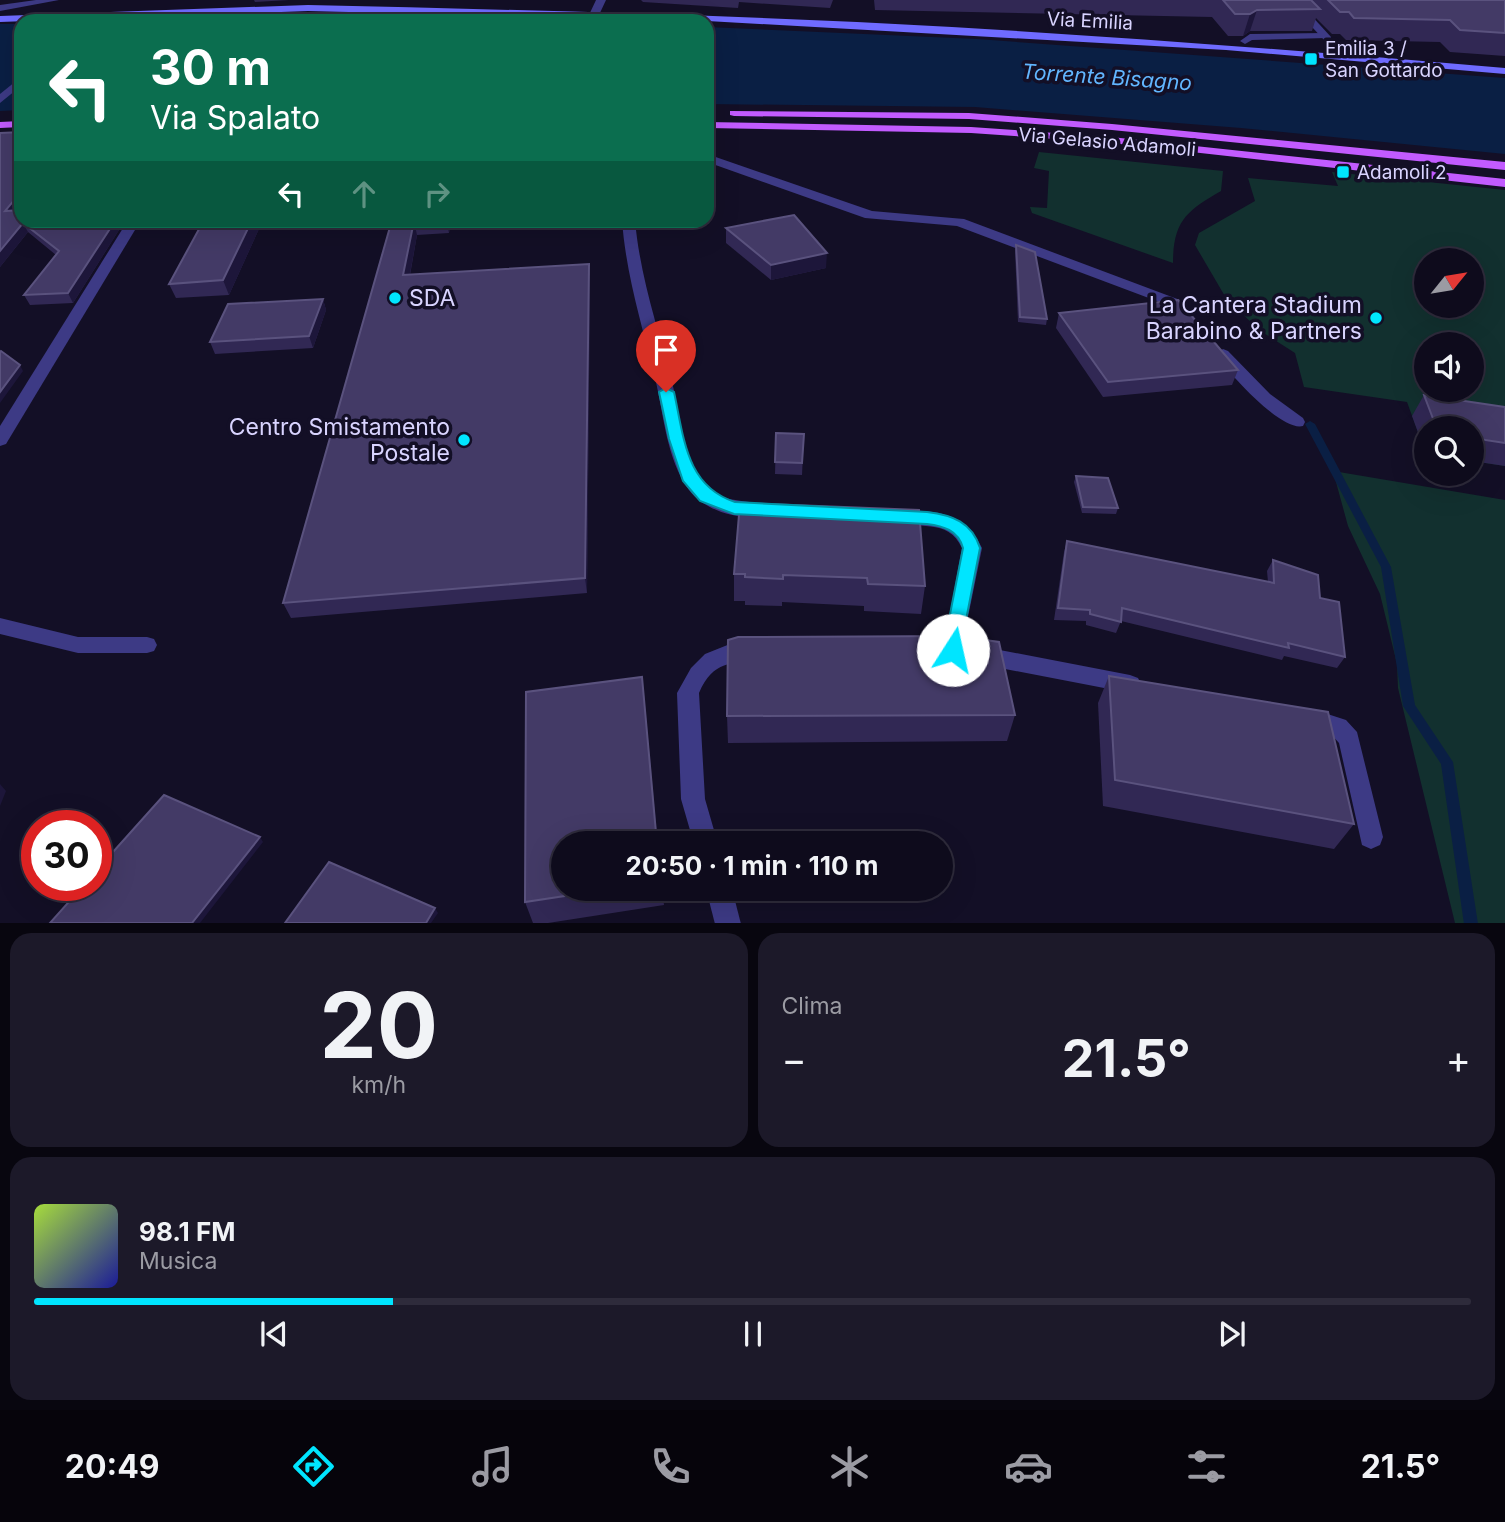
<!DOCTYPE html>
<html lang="it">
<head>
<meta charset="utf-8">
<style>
	:root { --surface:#0e0b1c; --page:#1c1929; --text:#f1f3f6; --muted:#9b9ba3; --line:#2e2b3b; --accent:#00e5ff }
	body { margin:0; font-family:Inter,sans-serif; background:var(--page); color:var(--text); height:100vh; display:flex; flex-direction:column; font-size:26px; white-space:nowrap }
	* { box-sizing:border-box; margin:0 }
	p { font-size:23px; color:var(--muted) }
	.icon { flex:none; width:38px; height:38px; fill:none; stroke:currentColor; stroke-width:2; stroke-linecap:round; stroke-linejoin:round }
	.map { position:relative; height:923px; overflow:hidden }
	.panel { display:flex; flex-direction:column; gap:10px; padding:10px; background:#08060f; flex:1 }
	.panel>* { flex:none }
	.guide { position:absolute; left:14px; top:14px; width:700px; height:214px; border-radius:21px; box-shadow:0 7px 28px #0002,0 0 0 2px var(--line); background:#0b6e4f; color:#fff; overflow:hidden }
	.needle { width:46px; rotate:60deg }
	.buttons { position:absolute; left:1414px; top:248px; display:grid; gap:14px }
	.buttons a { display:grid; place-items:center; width:70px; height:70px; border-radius:50%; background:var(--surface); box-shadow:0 7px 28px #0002,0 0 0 2px var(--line); font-size:35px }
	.speed { position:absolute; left:21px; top:810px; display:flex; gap:14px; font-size:35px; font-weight:700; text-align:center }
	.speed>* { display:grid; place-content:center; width:91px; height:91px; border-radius:50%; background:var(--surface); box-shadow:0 7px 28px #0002,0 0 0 2px var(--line); line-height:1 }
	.speed .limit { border:10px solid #d22; background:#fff; color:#111 }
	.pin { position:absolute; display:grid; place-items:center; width:60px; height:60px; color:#fff; margin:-72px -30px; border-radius:50% 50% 50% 0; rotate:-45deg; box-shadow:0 0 7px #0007 }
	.pin .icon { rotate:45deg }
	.me { position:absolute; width:77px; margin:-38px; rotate:10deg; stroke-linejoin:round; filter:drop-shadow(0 0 5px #0008) }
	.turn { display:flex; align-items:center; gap:24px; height:147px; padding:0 21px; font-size:32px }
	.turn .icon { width:91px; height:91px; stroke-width:2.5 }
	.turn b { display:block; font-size:49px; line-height:60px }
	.lanes { display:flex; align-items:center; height:66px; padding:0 21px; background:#0003; justify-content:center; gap:35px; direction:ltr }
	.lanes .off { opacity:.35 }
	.big { font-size:52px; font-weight:700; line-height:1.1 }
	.panel .tile { flex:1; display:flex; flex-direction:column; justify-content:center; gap:10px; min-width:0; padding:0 24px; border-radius:21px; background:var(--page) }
	.panel .dial { align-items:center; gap:0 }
	.dial b { font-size:91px; line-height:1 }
	.song { display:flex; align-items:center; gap:21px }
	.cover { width:84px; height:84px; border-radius:10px; background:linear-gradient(135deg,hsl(80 70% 55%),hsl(240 70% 35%)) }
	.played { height:7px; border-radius:4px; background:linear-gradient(90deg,var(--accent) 25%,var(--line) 25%) }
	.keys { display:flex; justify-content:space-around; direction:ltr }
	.heat { display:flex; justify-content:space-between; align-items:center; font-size:38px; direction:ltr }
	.panel .tiles { flex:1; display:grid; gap:10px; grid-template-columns:1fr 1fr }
	.tile:last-child { grid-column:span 2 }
	.trip { position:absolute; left:551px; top:831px; width:402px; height:70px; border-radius:35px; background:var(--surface); box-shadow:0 7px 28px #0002,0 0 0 2px var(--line); font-weight:700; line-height:70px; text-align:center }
	.menu { display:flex; height:112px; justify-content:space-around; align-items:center; background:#06040b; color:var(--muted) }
	.menu .icon { width:49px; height:49px }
	.menu .selected { color:var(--accent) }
	.menu b { font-size:32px; color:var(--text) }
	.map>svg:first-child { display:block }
	.green { fill:#12302f; fill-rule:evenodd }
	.water { fill:#0a1f44 }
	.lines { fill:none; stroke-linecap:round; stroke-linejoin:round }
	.stream { fill:#0a1f44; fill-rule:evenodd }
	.pedestrian { fill:#3d3a85; fill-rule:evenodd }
	.minor { fill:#3d3a85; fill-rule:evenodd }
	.tertiary { fill:#3d3a85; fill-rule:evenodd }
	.secondary { fill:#6f6bff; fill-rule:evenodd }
	.primary { fill:#c25bff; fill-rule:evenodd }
	.wall { fill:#312854 }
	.shaded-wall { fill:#1d163a }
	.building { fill:#433a66; stroke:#5a527e; stroke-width:2 }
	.route { fill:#00e5ff; stroke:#0095a6; stroke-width:2 }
	.poi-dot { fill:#00e5ff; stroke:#130f26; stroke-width:2.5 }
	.labels { text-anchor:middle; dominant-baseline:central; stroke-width:7; stroke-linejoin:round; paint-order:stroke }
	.far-street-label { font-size:19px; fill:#d9d4ff; stroke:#130f26 }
	.far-poi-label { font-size:19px; fill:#d9d4ff; stroke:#130f26; text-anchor:start }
	.far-water-label { font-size:21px; font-style:italic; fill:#62b6ff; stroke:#130f26 }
	.poi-label { font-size:23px; fill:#d9d4ff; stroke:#130f26; text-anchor:end }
</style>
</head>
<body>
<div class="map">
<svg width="1505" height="924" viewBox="0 0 1505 924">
	<rect width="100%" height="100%" fill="#130f26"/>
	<g class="green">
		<path d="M1039 152 1223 171 1221 191C1188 210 1173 220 1173 263L1032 213 1030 207 1047 208 1049 171 1034 168Z"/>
		<path d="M1332 172 1505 190V466L1472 461V429H1426V454L1407 402 1304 387 1295 353 1259 330 1226 298 1195 245 1199 233 1255 201 1248 178 1338 186ZM1426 261H1472V306H1426ZM1426 345H1472V390H1426Z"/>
		<polygon points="1333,471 1505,500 1505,923 1455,923 1398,688 1397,664 1380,594 1348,526"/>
	</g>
	<g class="water">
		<polygon points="292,14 563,21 115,21 128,18"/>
		<polygon points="0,24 21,24 21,110 0,111"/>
		<polygon points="707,27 977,39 1505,78 1505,154 1241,128 975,107 707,104"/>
	</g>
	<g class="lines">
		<polygon class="stream" points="1310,421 1315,424 1391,567 1415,705 1453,762 1478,924 1464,924 1441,764 1403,706 1381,567 1305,424"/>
		<polygon class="pedestrian" points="1324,33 1329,36 1327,38 1252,40 1245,44 1240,41 1250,34"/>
		<g class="minor">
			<polygon points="36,0 59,0 0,11 0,5"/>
			<polygon points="596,0 606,0 599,15 594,18 589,15"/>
			<polygon points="1287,0 1297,0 1331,37 1331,41 1325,41"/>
			<polygon points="707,154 872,211 964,219 1180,300 1194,315 1192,318 1182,318 1170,306 957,226 865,218 707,162"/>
			<polygon points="128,220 141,220 6,444 0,446 0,426"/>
			<path d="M622 220H635C640 277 658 328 672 382 680 414 681 458 703 484 721 504 745 499 768 505L770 510 768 515C743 522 704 511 689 490 666 458 664 415 655 378 642 325 626 275 622 220Z"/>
			<path d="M1223 349 1228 351 1270 394 1303 418 1305 422 1303 426C1281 432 1228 372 1215 354Z"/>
			<path d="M897 510C934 511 964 510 982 548L960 656 953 659 946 656 943 650 962 548C948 517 917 530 890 522L888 517 890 512Z"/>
			<polygon points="0,618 78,637 147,637 154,639 157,645 154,651 147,653 78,653 0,634"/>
			<path d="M752 641 759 644 762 650 759 656C731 666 714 659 699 693L705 799 718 844H694L681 799 677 693 691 668 705 654 730 644Z"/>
			<polygon points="979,646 1130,675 1138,678 1141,684 1138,690 1130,693 979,664 972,661 968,655 972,649"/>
			<polygon points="1309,708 1346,720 1357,732 1383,837 1380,845 1371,849 1362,845 1339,743 1331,734 1301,725 1298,718 1301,711"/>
			<polygon points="706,889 732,889 741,924 715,924"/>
		</g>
		<polygon class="tertiary" points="21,77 21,86 0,103 0,94"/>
		<path class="secondary" d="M308 5C523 10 738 15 952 27 1137 38 1321 52 1505 68V74L1226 50 707 21 308 11 0 22V16Z"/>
		<g class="primary">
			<polygon points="730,111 969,113 1112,124 1505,162 1505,170 1112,130 969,119 734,116 730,115"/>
			<polygon points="21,121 21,127 0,128 0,122"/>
			<polygon points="707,122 971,127 1111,137 1505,179 1505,187 1111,143 971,133 707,128"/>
		</g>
	</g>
	<g class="wall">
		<polygon points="254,0 289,0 255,2"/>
		<polygon points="641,0 833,0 830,8 739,2 738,8 643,2"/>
		<polygon points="874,0 1505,0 1505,56 1450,52 1440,42 1346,40 1340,34 1332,34 1316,18 1312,31 1250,31 1243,36 1228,36 1212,17 875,10"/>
		<polygon points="0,133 18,210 72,222 115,221 119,230 73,303 30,305 24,295 56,255 28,232 0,267"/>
		<polygon points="142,220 263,220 229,295 176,298 169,284 201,225 145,228"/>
		<polygon points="314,220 358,220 358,222 316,225"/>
		<polygon points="392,220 451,220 449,233 417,235 410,275 589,264 590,279 587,593 291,618 283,603"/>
		<polygon points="726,228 826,268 771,280 726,243"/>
		<polygon points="1016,245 1047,319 1046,325 1018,322 1015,251"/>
		<polygon points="323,299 326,310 313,348 215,354 210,342"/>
		<polygon points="1059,313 1238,370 1232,385 1103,397 1056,328"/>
		<polygon points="1424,395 1505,407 1505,466 1472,461 1472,429 1426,429 1426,454 1412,416"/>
		<polygon points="776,433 804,434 802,475 775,474"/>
		<polygon points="1076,476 1118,508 1116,514 1082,513 1074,482"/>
		<polygon points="740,503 925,586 921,614 864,611 864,606 782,602 782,606 745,605 745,601 734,601 734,574"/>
		<polygon points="1067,541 1268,582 1267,571 1273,560 1320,598 1345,657 1337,668 1284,656 1282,660 1121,621 1116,633 1086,625 1086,621 1054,620 1064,552"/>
		<polygon points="1109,676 1354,824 1334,849 1103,806 1098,703"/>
		<polygon points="645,704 564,889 662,889 664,905 548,923 533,923 525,902"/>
		<polygon points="1015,715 1007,741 728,743 727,716"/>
	</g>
	<g class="shaded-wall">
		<polygon points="1257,10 1250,31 1243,36 1250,14"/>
		<polygon points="21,192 21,207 10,220 5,211"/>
		<polygon points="62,220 73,220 64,232 60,223"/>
		<polygon points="252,220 263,220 229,295 223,280"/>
		<polygon points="446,220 451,220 449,233"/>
		<polygon points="115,221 119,230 73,303 68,293"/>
		<polygon points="414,221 417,235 407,290 403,275"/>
		<polygon points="23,223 28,232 0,267 0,251"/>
		<polygon points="827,253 826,268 771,280 771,265"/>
		<polygon points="589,264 590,279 587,593 585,578"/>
		<polygon points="323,299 326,310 313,348 309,336"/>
		<polygon points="20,365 23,371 0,403 0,392"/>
		<polygon points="642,677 645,704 658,844 657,844"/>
		<polygon points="0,784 6,791 0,806"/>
		<polygon points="260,837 263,842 200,923 192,923"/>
		<polygon points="435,908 438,913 431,923 426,923"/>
	</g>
	<g class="building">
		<polygon points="1223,0 1311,0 1320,9 1257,10 1250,14 1235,14"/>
		<polygon points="1328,0 1505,0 1505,33 1460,30 1450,20 1354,18 1349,12 1340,12"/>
		<polygon points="21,132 21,192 5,211 21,210 21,220 62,220 60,223 115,221 68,293 24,295 59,251 23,223 0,251 0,133"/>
		<polygon points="794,215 827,253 771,265 726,228"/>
		<polygon points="204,220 252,220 223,280 169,284"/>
		<polygon points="392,220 415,220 414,221 403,275 589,264 585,578 283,603"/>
		<polygon points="1016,245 1035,252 1047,319 1020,317"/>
		<polygon points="323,299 309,336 210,342 228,304"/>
		<polygon points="1178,300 1238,370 1108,382 1059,313"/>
		<polygon points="1,351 20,365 0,392 0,352"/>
		<polygon points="1424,395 1505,407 1505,443 1472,438 1472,429 1437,429"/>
		<polygon points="776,433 804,434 802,463 775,462"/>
		<polygon points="1076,476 1108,478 1118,508 1083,507"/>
		<polygon points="740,503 919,510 925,586 868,584 867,578 783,575 783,579 745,577 745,574 734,574"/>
		<polygon points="1067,541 1274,583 1273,560 1318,575 1320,598 1339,602 1345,657 1288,643 1289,648 1122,608 1121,622 1090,614 1090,610 1058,608"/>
		<polygon points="956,636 999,642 1015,715 727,716 728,640 738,637"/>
		<polygon points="1109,676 1328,712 1354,824 1115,780"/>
		<polygon points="642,677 657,844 564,844 564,889 611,889 525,902 526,692"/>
		<polygon points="164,795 260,837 192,923 50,923 83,886 96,886 96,871"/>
		<polygon points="329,862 435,908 426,923 285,923"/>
	</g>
	<path class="route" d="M666 388 674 392C684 438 686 486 735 502L927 512C952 515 972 522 980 548L959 656 953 658 946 656 943 650 963 548C958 530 943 526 927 524L734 514 700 501 683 481 669 439 659 392Z"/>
	<g class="poi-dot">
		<rect x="1304" y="52" width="14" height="14" rx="3.5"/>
		<rect x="1336" y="165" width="14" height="14" rx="3.5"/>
		<circle cx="395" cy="298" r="7"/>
		<circle cx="1376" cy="318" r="7"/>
		<circle cx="464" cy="440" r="7"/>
	</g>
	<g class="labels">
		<g class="far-street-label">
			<text transform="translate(1090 21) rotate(3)">Via Emilia</text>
			<text transform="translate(1107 142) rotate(5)">Via Gelasio Adamoli</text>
		</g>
		<g class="far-poi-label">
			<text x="1325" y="48">Emilia 3 /<tspan x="1325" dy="22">San Gottardo</tspan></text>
			<text x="1357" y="172">Adamoli 2</text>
		</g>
		<g class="far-water-label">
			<text transform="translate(1107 77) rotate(4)">Torrente Bisagno</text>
		</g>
		<g class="poi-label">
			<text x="409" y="298" text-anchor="start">SDA</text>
			<text x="1362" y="305">La Cantera Stadium<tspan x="1362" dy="26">Barabino &amp; Partners</tspan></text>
			<text x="450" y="427">Centro Smistamento<tspan x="450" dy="26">Postale</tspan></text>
		</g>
	</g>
</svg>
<div class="buttons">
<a><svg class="needle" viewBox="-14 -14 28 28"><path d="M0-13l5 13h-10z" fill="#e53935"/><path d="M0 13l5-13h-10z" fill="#9b9ba3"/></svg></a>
<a><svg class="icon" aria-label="sound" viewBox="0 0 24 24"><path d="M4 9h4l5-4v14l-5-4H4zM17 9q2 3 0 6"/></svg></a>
<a><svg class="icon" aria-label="search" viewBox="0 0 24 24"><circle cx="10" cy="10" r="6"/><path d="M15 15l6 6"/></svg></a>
</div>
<div class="speed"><div class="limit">30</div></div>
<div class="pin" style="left:666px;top:392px;background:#d93025"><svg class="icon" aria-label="arrive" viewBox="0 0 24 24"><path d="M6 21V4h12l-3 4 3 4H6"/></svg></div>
<svg class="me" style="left:953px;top:650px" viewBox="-20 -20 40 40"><circle r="19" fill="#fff"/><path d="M0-13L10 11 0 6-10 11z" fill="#00e5ff"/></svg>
<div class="trip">20:50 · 1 min · 110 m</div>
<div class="guide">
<div class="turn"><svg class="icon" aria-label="left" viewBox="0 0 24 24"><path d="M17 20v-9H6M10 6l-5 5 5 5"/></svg><div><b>30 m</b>Via Spalato</div></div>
<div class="lanes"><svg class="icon" aria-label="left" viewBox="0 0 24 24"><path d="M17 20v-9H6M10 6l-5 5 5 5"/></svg><svg class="icon off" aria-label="ahead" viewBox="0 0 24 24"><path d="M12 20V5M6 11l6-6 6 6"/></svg><svg class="icon off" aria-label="right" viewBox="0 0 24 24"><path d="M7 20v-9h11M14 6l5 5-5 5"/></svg></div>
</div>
</div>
<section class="panel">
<div class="tiles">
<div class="tile dial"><b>20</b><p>km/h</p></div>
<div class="tile"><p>Clima</p>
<div class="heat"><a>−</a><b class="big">21.5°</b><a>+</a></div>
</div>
<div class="tile">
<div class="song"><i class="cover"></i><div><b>98.1 FM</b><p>Musica</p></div></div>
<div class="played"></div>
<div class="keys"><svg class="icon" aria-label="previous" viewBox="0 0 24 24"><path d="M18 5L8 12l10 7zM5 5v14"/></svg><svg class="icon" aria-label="pause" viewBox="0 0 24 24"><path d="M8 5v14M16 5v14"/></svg><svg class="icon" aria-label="next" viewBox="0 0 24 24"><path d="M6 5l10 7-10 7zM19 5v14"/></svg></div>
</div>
</div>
</section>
<nav class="menu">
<b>20:49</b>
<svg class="icon selected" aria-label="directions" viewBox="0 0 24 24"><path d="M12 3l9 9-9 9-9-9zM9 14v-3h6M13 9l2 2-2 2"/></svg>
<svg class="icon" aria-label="music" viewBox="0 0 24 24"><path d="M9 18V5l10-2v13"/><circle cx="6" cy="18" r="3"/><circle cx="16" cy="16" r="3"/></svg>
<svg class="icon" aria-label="phone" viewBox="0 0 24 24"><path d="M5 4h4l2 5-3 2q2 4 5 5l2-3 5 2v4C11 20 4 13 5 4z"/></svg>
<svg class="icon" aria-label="climate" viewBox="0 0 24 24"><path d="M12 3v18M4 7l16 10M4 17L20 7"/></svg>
<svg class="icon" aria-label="car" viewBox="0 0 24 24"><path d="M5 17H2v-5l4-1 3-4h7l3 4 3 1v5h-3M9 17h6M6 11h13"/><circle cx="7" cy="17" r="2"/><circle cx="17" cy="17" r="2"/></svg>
<svg class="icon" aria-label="filters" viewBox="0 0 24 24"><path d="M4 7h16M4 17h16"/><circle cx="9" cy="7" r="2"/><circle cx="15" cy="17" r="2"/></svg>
<b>21.5°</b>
</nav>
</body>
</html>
